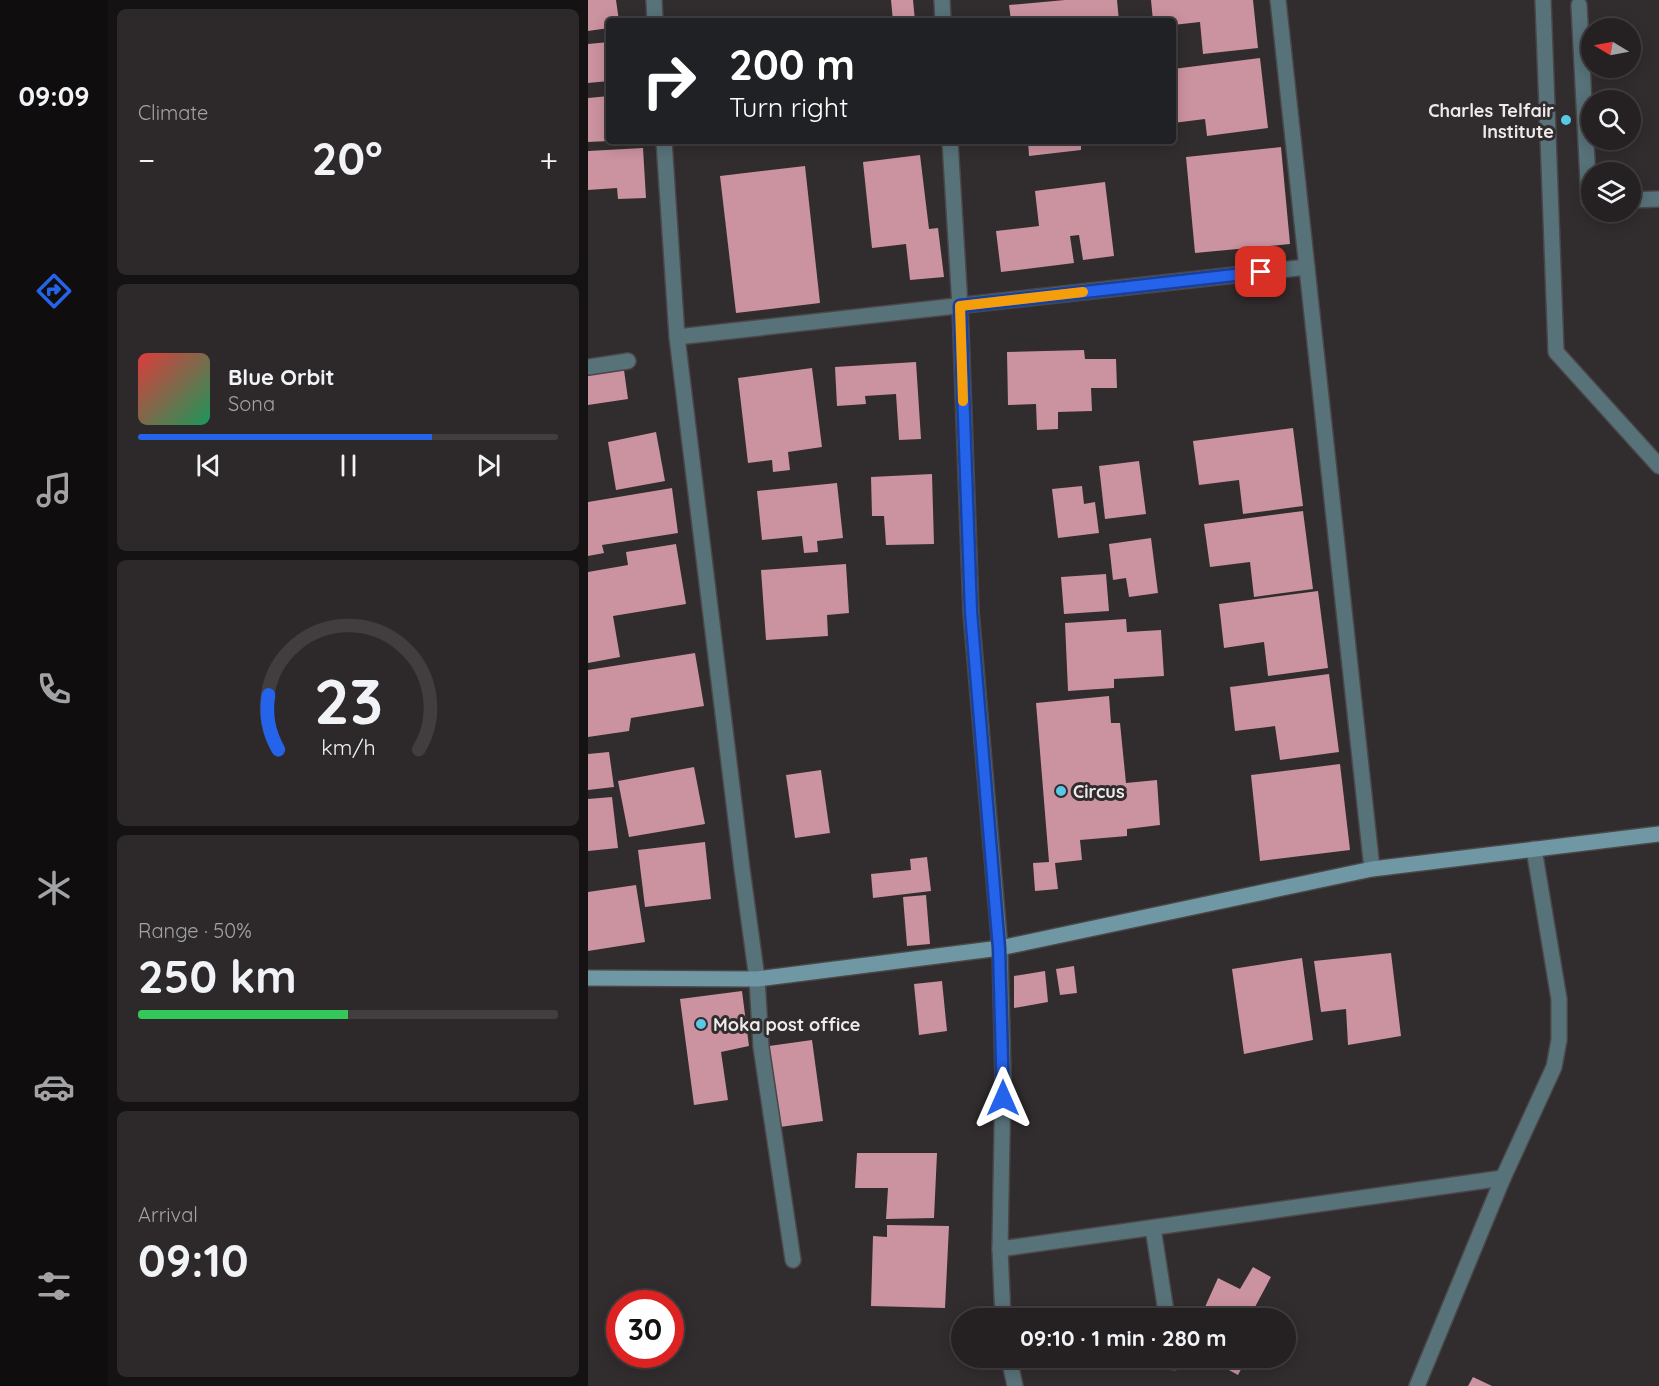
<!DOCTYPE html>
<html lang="en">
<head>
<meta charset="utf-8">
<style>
	:root { --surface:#252122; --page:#2d292a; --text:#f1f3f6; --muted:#a3a3a5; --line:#423e40; --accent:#2563eb }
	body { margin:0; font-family:Quicksand,sans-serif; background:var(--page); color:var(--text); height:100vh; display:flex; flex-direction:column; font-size:22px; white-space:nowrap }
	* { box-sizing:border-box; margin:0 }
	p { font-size:20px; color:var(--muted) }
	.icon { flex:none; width:33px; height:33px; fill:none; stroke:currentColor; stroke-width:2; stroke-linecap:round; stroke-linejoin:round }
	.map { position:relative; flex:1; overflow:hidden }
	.drawer { display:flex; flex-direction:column; gap:9px; padding:9px; background:#141213; width:480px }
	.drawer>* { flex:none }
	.top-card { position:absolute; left:18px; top:18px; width:570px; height:126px; border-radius:6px; box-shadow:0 3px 15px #0003,0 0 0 2px var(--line); background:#202124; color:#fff; overflow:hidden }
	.needle { width:39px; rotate:280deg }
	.tools { position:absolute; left:993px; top:18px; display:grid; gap:12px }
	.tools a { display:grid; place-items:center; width:60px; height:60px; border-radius:50%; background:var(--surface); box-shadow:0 3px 15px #0003,0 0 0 2px var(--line); font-size:30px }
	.speed { position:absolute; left:18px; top:1290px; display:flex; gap:12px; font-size:30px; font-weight:700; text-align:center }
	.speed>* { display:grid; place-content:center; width:78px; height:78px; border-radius:50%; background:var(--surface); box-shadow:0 3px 15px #0003,0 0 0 2px var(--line); line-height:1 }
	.speed .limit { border:9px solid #d22; background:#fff; color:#111 }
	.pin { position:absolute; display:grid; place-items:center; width:51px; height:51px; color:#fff; margin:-26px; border-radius:12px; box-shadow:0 3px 9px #0006 }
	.me { position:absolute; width:66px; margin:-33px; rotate:0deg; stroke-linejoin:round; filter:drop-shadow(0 0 4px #0008) }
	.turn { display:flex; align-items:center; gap:21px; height:126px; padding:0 24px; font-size:27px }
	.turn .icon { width:78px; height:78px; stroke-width:2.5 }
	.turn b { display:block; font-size:42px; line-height:51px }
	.big { font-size:45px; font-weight:700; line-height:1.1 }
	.drawer .card { flex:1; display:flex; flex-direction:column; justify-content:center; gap:9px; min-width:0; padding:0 21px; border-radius:9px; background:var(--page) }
	.drawer .dial { align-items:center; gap:0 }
	.dial svg { height:156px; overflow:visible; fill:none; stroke:var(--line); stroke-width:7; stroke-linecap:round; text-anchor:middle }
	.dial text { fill:var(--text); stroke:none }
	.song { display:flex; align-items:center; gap:18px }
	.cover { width:72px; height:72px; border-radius:9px; background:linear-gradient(135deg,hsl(0 70% 55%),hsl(150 70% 35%)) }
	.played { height:6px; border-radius:3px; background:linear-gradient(90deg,var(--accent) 70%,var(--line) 70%) }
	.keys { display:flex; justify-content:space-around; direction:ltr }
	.heat { display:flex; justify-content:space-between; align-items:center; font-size:33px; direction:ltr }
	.charge { height:9px; border-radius:4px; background:linear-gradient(90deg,#34c759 50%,var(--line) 0) }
	.trip { position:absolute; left:363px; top:1308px; width:345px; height:60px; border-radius:30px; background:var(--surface); box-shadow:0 3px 15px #0003,0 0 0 2px var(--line); font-weight:700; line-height:60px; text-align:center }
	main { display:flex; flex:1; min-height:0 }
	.dock { display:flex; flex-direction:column; width:108px; justify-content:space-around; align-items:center; background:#0f0d0e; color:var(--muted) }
	.dock .icon { width:42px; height:42px }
	.dock .current { color:var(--accent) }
	.dock b { font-size:27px; color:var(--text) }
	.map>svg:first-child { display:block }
	.building { fill:#cb929f }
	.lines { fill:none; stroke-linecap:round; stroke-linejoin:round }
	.lane-casing { stroke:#4b4748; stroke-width:18 }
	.street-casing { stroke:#4b4748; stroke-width:18 }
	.secondary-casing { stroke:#4b4748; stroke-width:18 }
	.lane { stroke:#587279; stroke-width:15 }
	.street { stroke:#587279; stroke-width:15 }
	.secondary { stroke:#6f98a4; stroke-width:15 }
	.route-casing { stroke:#184099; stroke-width:15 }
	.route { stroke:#2563eb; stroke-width:10 }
	.slow { stroke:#f59e0b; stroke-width:10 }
	.poi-dot { fill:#59c8e5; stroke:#312c2d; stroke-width:2 }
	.labels { text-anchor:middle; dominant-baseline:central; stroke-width:6; stroke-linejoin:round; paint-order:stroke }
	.poi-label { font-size:18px; font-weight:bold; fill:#eeeaeb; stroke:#312c2d; text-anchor:start }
</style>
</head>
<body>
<main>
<nav class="dock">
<b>09:09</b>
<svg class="icon current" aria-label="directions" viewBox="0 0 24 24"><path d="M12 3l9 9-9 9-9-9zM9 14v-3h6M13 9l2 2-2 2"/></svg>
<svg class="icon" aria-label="music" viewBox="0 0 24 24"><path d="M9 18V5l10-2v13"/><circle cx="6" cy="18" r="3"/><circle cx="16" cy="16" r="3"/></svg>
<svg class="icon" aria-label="phone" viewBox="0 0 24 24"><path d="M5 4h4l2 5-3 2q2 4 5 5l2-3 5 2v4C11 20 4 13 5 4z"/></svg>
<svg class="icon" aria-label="climate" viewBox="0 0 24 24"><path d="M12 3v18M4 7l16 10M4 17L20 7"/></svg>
<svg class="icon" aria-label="car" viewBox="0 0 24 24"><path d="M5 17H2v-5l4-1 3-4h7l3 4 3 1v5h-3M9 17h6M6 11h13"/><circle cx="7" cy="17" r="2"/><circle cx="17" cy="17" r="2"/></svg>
<svg class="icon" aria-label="filters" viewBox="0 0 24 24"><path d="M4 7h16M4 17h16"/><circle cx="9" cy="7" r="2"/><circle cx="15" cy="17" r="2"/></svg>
</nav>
<section class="drawer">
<div class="card"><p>Climate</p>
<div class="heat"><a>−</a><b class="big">20°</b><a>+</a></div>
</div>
<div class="card">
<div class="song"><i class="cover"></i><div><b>Blue Orbit</b><p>Sona</p></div></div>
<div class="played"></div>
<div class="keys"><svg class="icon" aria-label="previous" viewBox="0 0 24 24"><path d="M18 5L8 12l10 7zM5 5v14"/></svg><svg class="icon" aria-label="pause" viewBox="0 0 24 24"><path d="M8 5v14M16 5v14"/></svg><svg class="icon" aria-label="next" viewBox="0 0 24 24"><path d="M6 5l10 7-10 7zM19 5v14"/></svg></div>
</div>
<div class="card dial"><svg viewBox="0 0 100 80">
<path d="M14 69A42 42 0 1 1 86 69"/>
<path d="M14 69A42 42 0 0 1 9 41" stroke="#2563eb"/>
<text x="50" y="56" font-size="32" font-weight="700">23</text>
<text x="50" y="72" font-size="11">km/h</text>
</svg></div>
<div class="card"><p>Range · 50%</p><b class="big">250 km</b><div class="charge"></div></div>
<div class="card"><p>Arrival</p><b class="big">09:10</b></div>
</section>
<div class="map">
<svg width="1071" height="1386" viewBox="0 0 1071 1386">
	<rect width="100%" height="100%" fill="#312c2d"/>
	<g class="building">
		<polygon points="0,0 28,0 31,21 21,21 21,28 0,31"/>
		<polygon points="303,0 325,0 327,21 305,21"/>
		<polygon points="477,0 529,0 531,21 423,21 421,5"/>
		<polygon points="563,0 665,0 670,48 615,54 612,22 585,25 585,21 565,21"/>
		<polygon points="21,42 21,81 0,83 0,44"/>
		<polygon points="672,58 680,128 619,136 617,119 585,123 585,69"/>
		<polygon points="21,96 21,141 0,142 0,98"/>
		<polygon points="440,141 493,141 493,150 441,156"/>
		<polygon points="693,147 702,244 607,253 598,157"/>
		<polygon points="55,148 58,198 30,199 29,188 0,190 0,151"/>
		<polygon points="332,155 341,229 350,228 356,277 322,280 318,244 284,248 275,162"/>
		<polygon points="217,166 232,303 148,313 132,176"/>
		<polygon points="517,182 526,256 495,260 491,235 482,236 486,263 413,272 408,231 451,226 447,191"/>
		<polygon points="496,350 497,359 528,359 529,388 503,388 504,411 470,412 470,429 449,430 448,404 420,405 419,352"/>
		<polygon points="328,362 333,439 311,440 308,394 277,396 278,404 249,406 247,367"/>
		<polygon points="224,368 234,447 200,452 202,470 185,472 184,460 160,463 150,378"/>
		<polygon points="36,370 40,399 0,405 0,375"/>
		<polygon points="705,428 715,506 655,514 651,480 611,485 605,441"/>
		<polygon points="68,432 77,481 28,490 20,442"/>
		<polygon points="551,461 558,514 517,519 511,466"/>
		<polygon points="344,474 346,544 298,545 296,516 284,516 283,477"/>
		<polygon points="249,483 255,538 229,541 230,552 216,553 214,536 174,540 169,491"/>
		<polygon points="494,486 496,504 507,502 511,533 470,538 464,489"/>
		<polygon points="84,488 90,533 14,545 16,553 0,556 0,502"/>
		<polygon points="715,511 725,589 666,597 662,562 622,567 616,524"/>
		<polygon points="563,538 570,593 541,597 538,578 525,580 521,544"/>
		<polygon points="88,544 98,604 25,616 32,657 0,663 0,572 40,565 38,552"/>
		<polygon points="258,564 261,613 239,615 240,636 178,640 173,570"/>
		<polygon points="518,574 521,611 476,614 473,577"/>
		<polygon points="730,591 740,668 680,676 676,642 636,648 631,604"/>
		<polygon points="538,619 539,632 573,630 576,676 526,679 526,688 480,691 477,623"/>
		<polygon points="107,653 116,706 43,718 41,731 0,737 0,670"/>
		<polygon points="741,674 751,752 692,760 687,726 647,731 642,687"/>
		<polygon points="521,696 523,723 532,723 538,783 569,780 572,825 539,829 539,836 492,840 494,860 467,863 470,889 447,891 445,863 461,862 448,703"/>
		<polygon points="21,752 26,787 0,790 0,754"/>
		<polygon points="752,764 762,850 672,861 663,775"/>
		<polygon points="106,767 117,824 41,837 30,781"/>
		<polygon points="233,770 242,833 207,838 198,775"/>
		<polygon points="24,797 30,848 0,851 0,799"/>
		<polygon points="117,842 123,899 57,907 50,850"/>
		<polygon points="339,857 343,891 285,898 283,874 323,870 322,859"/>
		<polygon points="48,885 57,942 0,951 0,892"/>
		<polygon points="338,895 342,944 319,946 315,897"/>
		<polygon points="803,953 813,1036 760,1045 758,1009 733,1012 726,961"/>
		<polygon points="714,958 725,1040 656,1054 644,969"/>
		<polygon points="486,966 489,993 472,995 468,969"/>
		<polygon points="457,971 460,1002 426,1008 426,976"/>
		<polygon points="354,981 359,1031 331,1035 326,984"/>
		<polygon points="154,991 161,1046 133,1052 140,1100 106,1105 92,999"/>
		<polygon points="224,1040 235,1121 192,1127 181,1046"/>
		<polygon points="269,1153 349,1153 346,1218 298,1219 300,1188 267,1188"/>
		<polygon points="299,1225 361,1226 357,1308 283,1306 285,1236 299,1237"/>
		<polygon points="665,1267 683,1277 667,1307 682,1315 680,1318 612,1318 630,1278 652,1289"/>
		<polygon points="619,1358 659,1358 650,1375"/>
		<polygon points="885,1377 904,1386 880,1386"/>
	</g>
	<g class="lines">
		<g class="lane-casing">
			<g id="lane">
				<polyline points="991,5 1001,201 1004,201"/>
				<polyline points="1042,200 1071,199"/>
			</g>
		</g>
		<g class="street-casing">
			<g id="street">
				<polyline points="66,0 67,21"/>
				<polyline points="354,0 355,21"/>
				<polyline points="690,0 784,869"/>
				<polyline points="955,0 968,352 1071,466"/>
				<polyline points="76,141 89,337 154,869 169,979 173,1047 205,1260"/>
				<polyline points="362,141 372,306 383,612 412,948 415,1077 412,1249 415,1318"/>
				<polyline points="89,337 719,267"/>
				<polyline points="0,367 40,361"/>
				<polyline points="565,1228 579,1318"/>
				<polyline points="412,1249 915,1178"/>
				<polyline points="421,1358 427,1386"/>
				<polyline points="585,1358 586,1362"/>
				<polyline points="829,1386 915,1178 966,1067 971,1040 971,999 946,849"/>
			</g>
		</g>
		<g class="secondary-casing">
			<polyline id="secondary" points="0,978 169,979 412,948 784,869 1071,834"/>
		</g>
		<use href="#lane" class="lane"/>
		<use href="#street" class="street"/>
		<use href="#secondary" class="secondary"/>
	</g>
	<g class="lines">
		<g class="route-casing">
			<polyline id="route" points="415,1098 411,948 383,612 372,306 673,272"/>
		</g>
		<use href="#route" class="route"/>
		<polyline class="slow" points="375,401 372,306 495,292"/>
	</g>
	<g class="poi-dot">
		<circle cx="978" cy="120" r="6"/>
		<circle cx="473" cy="791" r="6"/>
		<circle cx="113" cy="1024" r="6"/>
	</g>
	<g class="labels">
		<g class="poi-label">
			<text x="966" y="110" text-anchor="end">Charles Telfair<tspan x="966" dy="21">Institute</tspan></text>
			<text x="485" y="791">Circus</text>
			<text x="125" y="1024">Moka post office</text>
		</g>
	</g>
</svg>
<div class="tools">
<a><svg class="needle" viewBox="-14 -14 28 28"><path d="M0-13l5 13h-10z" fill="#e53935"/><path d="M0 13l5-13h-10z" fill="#a3a3a5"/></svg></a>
<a><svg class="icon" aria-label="search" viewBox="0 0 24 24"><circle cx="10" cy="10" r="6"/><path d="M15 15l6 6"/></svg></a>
<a><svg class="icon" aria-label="layers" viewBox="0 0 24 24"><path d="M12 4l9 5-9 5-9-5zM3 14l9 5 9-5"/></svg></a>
</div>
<div class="speed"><div class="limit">30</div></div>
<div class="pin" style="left:673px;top:272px;background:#d93025"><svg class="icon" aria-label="arrive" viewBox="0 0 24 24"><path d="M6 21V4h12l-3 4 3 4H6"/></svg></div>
<svg class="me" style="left:415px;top:1098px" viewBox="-20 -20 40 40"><path d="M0-17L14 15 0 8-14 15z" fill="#2563eb" stroke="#fff" stroke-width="4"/></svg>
<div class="trip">09:10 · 1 min · 280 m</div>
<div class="top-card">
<div class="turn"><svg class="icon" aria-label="right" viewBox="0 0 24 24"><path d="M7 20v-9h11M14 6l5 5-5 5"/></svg><div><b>200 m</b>Turn right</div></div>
</div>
</div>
</main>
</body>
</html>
